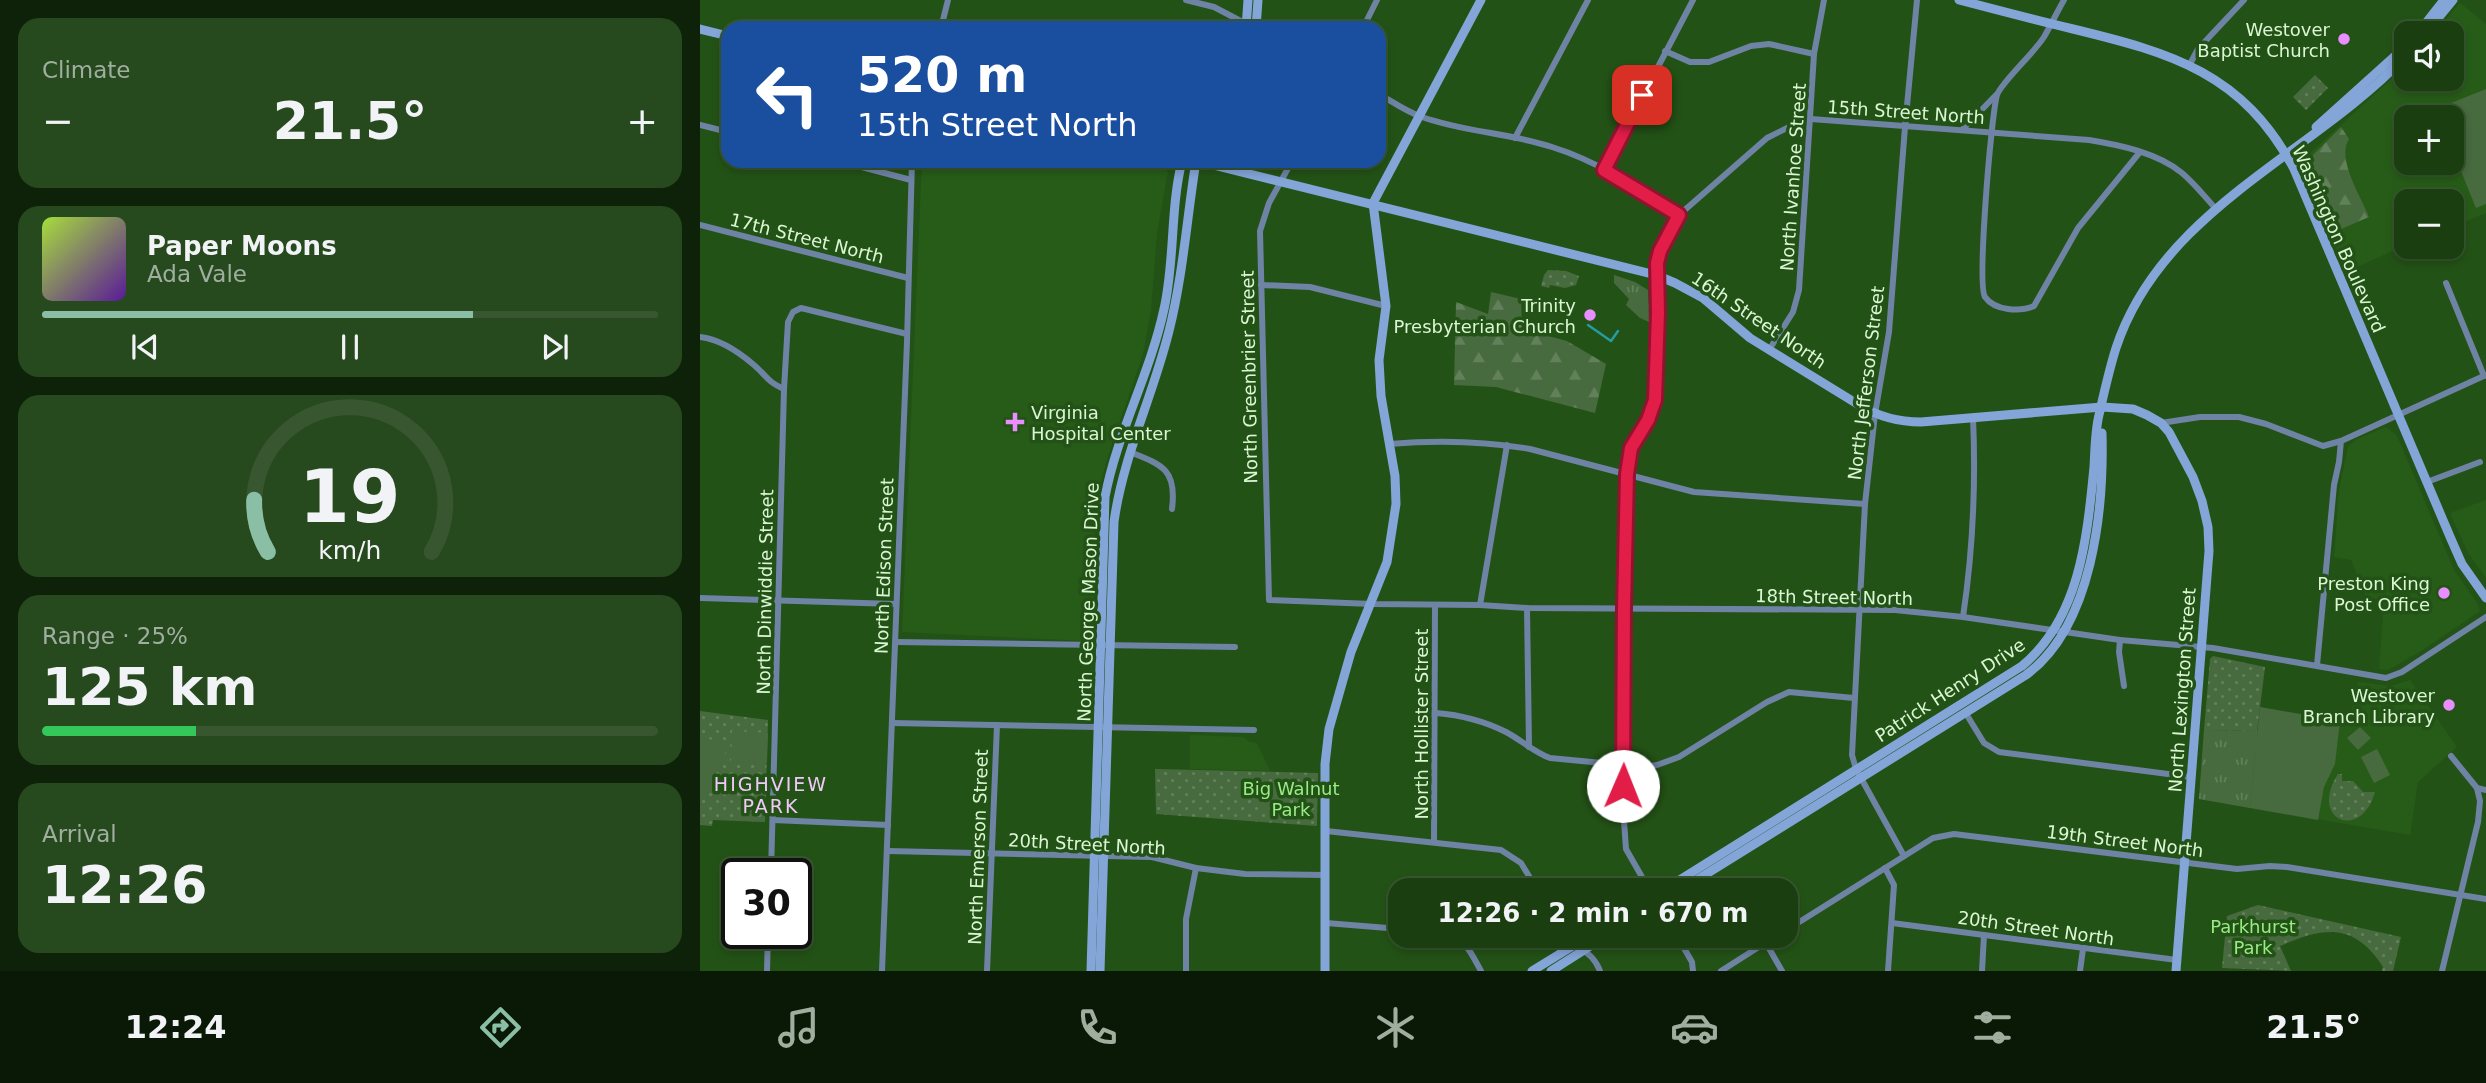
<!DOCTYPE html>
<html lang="en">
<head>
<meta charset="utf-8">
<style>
	:root { --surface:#1a3e10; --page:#27491e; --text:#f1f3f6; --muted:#9fae9f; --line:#385730; --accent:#8abfa5 }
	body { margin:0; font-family:"DejaVu Sans",sans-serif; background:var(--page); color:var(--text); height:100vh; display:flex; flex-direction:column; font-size:26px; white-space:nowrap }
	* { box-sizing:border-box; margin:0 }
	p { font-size:23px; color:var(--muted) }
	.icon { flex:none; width:38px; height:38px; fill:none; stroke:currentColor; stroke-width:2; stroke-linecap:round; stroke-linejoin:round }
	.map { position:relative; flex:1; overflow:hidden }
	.panel { display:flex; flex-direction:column; gap:18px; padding:18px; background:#0e2209; width:700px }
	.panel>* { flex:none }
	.hud { position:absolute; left:21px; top:21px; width:665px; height:147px; border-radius:21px; box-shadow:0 4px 10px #0003,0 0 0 2px var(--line); background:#1a4fa0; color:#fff; overflow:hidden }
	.buttons { position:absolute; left:1694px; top:21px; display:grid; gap:14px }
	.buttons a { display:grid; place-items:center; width:70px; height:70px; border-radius:14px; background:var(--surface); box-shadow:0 4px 10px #0003,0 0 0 2px var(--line); font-size:35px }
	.speed { position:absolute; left:21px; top:858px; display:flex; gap:14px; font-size:35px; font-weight:700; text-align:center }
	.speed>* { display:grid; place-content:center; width:91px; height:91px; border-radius:50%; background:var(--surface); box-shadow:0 4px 10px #0003,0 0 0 2px var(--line); line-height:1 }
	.speed .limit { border:4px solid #111; border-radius:10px; background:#fff; color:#111 }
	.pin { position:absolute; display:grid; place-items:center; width:60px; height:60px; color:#fff; margin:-30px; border-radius:14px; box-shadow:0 4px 10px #0006 }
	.me { position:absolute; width:77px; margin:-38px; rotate:1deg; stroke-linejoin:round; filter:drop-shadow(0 0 5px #0008) }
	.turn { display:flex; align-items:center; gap:24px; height:147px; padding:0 21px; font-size:32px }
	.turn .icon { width:91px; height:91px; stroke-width:2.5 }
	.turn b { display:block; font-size:49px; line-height:60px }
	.big { font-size:52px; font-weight:700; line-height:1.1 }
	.panel .card { flex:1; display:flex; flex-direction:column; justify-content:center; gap:10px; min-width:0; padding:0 24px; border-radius:21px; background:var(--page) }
	.panel .dial { align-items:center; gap:0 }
	.dial svg { height:182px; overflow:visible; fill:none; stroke:var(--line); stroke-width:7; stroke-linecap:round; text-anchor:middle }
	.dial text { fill:var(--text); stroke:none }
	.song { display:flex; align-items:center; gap:21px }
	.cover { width:84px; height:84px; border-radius:10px; background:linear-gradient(135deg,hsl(80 70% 55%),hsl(270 70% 35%)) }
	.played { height:7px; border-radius:4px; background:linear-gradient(90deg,var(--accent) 70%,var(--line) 70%) }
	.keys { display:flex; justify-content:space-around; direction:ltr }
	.heat { display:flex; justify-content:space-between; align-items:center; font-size:38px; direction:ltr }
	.charge { height:10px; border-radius:5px; background:linear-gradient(90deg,#34c759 25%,var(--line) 0) }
	.trip { position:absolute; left:688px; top:878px; width:410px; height:70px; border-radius:21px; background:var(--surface); box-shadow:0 4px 10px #0003,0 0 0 2px var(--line); font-weight:700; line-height:70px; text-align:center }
	.dock { display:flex; height:112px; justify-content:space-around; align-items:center; background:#0a1906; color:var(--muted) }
	.dock .icon { width:49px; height:49px }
	.dock .current { color:var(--accent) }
	.dock b { font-size:32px; color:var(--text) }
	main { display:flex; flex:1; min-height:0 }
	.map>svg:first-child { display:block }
	.built { fill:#275c18; fill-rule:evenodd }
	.grass { fill:url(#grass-tufts) }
	.forest { fill:url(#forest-firs) }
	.park { fill:url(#park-dots) }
	.garden { fill:#486a3f }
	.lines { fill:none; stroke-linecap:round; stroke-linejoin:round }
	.stream { stroke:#269ba1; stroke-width:2.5 }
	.street { stroke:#6f83a4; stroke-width:6 }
	.secondary { stroke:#84a5d8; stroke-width:9 }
	.route-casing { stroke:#92132f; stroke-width:18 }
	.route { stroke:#e11d48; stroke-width:12 }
	.poi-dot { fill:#e98efe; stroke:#235216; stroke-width:2.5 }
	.labels { text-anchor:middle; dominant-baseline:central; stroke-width:7; stroke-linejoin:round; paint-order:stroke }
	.poi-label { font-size:18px; fill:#dbf6d4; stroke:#235216; text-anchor:end }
	.street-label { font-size:18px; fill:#dbf6d4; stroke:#235216 }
	.park-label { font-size:18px; fill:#9aea87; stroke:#235216 }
	.neighbourhood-label { font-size:19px; letter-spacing:2px; fill:#f1c8fa; stroke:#235216 }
</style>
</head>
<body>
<main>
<section class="panel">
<div class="card"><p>Climate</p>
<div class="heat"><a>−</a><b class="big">21.5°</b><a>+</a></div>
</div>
<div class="card">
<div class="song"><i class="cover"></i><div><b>Paper Moons</b><p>Ada Vale</p></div></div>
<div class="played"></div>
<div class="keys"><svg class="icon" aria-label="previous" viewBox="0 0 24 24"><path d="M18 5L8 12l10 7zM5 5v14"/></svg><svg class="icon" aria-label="pause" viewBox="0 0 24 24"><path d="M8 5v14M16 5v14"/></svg><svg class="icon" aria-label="next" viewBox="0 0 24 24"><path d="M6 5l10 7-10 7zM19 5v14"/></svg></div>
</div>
<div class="card dial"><svg viewBox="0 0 100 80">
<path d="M14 69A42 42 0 1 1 86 69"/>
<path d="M14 69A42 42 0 0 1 8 46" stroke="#8abfa5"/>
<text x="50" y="56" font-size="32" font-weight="700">19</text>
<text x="50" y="72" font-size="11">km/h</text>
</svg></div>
<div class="card"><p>Range · 25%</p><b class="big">125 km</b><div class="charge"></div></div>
<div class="card"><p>Arrival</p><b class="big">12:26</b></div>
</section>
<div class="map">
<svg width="1786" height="971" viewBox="0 0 1786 971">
	<defs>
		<pattern id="grass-tufts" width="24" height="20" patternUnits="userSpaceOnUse" patternTransform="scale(1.75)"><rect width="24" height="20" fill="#486a3f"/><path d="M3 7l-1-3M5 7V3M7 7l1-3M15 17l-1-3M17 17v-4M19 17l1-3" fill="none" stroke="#62805a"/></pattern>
		<pattern id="forest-firs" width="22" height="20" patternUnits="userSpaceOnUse" patternTransform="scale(1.75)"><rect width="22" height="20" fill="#486a3f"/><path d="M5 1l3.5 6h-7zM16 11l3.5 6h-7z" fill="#62805a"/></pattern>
		<pattern id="park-dots" width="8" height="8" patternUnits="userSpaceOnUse" patternTransform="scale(1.75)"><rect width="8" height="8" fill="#486a3f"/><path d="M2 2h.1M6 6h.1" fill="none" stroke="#62805a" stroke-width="1.8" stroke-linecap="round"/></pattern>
	</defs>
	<rect width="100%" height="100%" fill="#235216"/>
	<g class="built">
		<path d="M1760 3 1786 24V213L1752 227V201H1706V245L1646 272 1604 172 1610 153 1706 66V79H1752V33H1734ZM1706 117H1752V163H1706Z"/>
		<polygon points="222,161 440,161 468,171 457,233 451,310 443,354 408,456 395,503 393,635 387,641 202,632"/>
		<polygon points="1686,427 1697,436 1754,570 1777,603 1780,611 1721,651 1688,670 1679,669 1684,601 1666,597 1651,560 1634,557 1639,491 1648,447 1657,439"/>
		<polygon points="1786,500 1786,578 1768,553 1750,513"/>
		<polygon points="1710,680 1757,747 1718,782 1710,835 1499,799 1504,730 1556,731 1560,707 1649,722 1658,682 1691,686"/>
		<polygon points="490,735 543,737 549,742 557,743 570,771 490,769"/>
	</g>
	<g class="grass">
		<polygon points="914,275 935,282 948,290 949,322 940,318 926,305 929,299 914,283"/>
		<polygon points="1504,730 1558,731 1550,808 1499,799"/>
	</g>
	<g class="forest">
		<path d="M1641 127 1649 139C1636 158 1661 197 1669 217L1634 232 1608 172 1613 155Z"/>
		<polygon points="791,292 821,299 822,329 867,341 906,364 895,413 796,387 754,385 756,302 788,314"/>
	</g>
	<g class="park">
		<polygon points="1615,75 1628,88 1606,110 1593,97"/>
		<polygon points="848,270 866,271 879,276 876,285 865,288 850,285 849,288 841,286 844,275"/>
		<polygon points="1513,656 1565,667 1557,731 1504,730 1510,659"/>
		<polygon points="0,711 68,720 65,822 13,820 12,826 0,825"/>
		<polygon points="455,769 618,773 617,826 456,814"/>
		<path d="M1638 774H1642V781H1653L1663 792H1675C1661 842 1608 820 1638 774Z"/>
		<path d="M1558 905 1701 937 1693 971H1682L1683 967C1654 922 1624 927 1580 946L1591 971 1522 968 1527 916Z"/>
	</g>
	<g class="garden">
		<polygon points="1786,89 1786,204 1776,208 1752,149 1752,117 1739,117 1736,109"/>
		<polygon points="1560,707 1640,721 1635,764 1624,787 1618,820 1550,808"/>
		<polygon points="1660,727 1671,738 1658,750 1647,738"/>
		<polygon points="32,731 68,733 67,762 31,761"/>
		<path d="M0 738 29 742 30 746C25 754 18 762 15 771 10 781 15 789 2 793Z"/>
		<polygon points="1677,749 1690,775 1674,783 1661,757"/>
	</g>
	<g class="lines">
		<polyline class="stream" points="888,325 911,341 918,331"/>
		<g class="street">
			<polyline points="486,0 514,7 554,28"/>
			<path d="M1364 0C1357 12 1351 25 1344 37 1334 53 1301 83 1297 95 1291 117 1277 284 1285 297 1295 311 1320 312 1334 306L1378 228 1440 152"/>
			<polyline points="241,28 248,0"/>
			<polyline points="663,28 677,0"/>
			<polyline points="965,51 990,62 1009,62 1051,46 1069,44 1114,54"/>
			<polyline points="1490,64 1498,49 1544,0"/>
			<path d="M679 94C693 102 707 112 722 117 764 132 810 133 852 147 894 160 943 189 979 215"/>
			<polyline points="0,125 28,132"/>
			<polyline points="1262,130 1296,95"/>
			<polyline points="815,138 888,0"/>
			<polyline points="139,161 211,180"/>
			<polyline points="592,161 569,203 560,231 569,600 672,604 780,605 827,608 1195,610 1263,617 1420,640 1513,648 1686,678 1702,672 1786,617"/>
			<polyline points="904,170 993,0"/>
			<polyline points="0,225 208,278"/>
			<polyline points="1746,283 1784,376"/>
			<polyline points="561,285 610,287 686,306"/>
			<path d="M0 337C19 339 40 353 54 365 68 377 65 380 84 389"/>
			<polyline points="1069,350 1093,312 1099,290 1114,54 1124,0"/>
			<polyline points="1461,423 1500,417 1539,417 1566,424 1623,446 1641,441"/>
			<path d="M689 444C737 440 784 441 830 449L994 492 1165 504"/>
			<path d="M430 452C463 465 477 470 472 509"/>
			<polyline points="1727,482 1780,462"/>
			<polyline points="0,598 196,604"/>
			<polyline points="780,605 807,445"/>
			<polyline points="827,608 829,747"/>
			<path d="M1263 617C1273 550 1276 485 1273 417"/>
			<polyline points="1420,640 1419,652 1424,686"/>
			<polyline points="196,642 535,647"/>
			<polyline points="1617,665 1634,485 1639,462 1641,441 1786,375"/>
			<polyline points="1265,712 1284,743 1299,752 1491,777"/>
			<path d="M736 713C761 715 784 721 806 732 821 740 834 752 850 758L944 767 957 765 979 757 1067 702 1089 692 1154 698"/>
			<polyline points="192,723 554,730"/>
			<polyline points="1751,756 1777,788 1786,790"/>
			<polyline points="73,820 188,825"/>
			<polyline points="626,831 801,850 821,863 838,891"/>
			<polyline points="734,842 735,605"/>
			<polyline points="188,851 452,857 496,868 545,874 625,875"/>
			<polyline points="1204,856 1156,769 1152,755 1165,504 1175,414 1189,332 1205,127 1217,0"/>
			<polyline points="1185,868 1194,885 1188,971"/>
			<polyline points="71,873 84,389 88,322 93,312 101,308 207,334"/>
			<path d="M950 891 926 849 923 807 924 608 927 474 931 448 949 420 955 400 957 263 960 251 979 215 1067 138 1099 122 1111 119 1389 140C1420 145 1458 153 1482 173 1495 184 1505 197 1516 209"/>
			<polyline points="626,923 700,929"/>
			<polyline points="1192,923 1477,960"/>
			<polyline points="1085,931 1233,838 1254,834 1537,869 1570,866 1587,867 1786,899"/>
			<path d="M749 936C767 940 773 957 781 971"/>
			<path d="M866 936C878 951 892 950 900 971"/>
			<polyline points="977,936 992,962 993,971"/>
			<polyline points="1066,943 1082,971"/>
			<polyline points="67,971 68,933"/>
			<polyline points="182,971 207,342 212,161"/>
			<polyline points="287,971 297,725"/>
			<polyline points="486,971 486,919 496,868"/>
			<polyline points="1021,971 1076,936"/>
			<polyline points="1282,971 1284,935"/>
			<polyline points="1380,971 1383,949"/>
			<polyline points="1742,971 1778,822 1780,801 1777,788"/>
		</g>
		<g class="secondary">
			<path d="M1259 0C1297 10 1335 20 1373 29 1472 53 1543 73 1594 169L1751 539 1762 564 1786 598"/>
			<polyline points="546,28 548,0"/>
			<polyline points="556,28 558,0"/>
			<polyline points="0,29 28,36"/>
			<polyline points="1718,33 1744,0"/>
			<polyline points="1726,33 1753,0"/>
			<polyline points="1616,127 1706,46"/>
			<path d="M497 161 956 275 975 283 1003 298 1050 338 1159 405C1179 417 1198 422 1221 422L1402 407 1433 409 1447 415 1461 423 1469 432 1493 477 1502 501 1508 527 1509 551 1476 971"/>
			<path d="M962 891 1322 666C1380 618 1387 538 1394 467 1395 450 1395 431 1399 415 1404 393 1409 370 1416 348 1462 209 1612 155 1706 56"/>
			<path d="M979 891 1326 675C1393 626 1404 509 1402 433"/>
			<path d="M391 971 405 497C417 433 450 374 464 309 475 261 470 209 482 161"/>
			<path d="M400 971 414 522C423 456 453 396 469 331 483 276 487 217 496 161"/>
			<polyline points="625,971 625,764 629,729 651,652 687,562 696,504 695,476 681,396 679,360 686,306 673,203 781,0"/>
			<polyline points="832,971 889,936"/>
			<polyline points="851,971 906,936"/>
		</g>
	</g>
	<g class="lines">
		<g class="route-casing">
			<polyline id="route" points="923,786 924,608 927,474 931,448 948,420 955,400 958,313 957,263 960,251 979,215 904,170 942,95"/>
		</g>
		<use href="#route" class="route"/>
	</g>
	<g class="poi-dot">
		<circle cx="1644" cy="39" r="7"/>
		<circle cx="890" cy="315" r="7"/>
		<path d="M311.5 411.5h7v7h7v7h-7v7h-7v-7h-7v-7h7z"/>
		<circle cx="1744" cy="593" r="7"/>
		<circle cx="1749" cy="705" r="7"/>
	</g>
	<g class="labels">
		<g class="poi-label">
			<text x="1630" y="29">Westover<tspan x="1630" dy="21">Baptist Church</tspan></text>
			<text x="876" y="305">Trinity<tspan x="876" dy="21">Presbyterian Church</tspan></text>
			<text x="331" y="412" text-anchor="start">Virginia<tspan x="331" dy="21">Hospital Center</tspan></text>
			<text x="1730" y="583">Preston King<tspan x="1730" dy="21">Post Office</tspan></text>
			<text x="1735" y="695">Westover<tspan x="1735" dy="21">Branch Library</tspan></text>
		</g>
		<g class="street-label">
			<text transform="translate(1206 112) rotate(4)">15th Street North</text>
			<text transform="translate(1093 177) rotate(-86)">North Ivanhoe Street</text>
			<text transform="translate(107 238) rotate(14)">17th Street North</text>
			<text transform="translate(1639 239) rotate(66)">Washington Boulevard</text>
			<text transform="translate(1059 320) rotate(34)">16th Street North</text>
			<text transform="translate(549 377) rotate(-91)">North Greenbrier Street</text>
			<text transform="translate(1166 383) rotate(-83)">North Jefferson Street</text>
			<text transform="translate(184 566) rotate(-88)">North Edison Street</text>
			<text transform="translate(65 592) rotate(-89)">North Dinwiddie Street</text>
			<text transform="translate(1134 597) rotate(1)">18th Street North</text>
			<text transform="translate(388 602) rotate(-88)">North George Mason Drive</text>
			<text transform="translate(1250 690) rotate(-33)">Patrick Henry Drive</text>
			<text transform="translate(1482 690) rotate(-86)">North Lexington Street</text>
			<text transform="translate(721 724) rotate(-90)">North Hollister Street</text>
			<text transform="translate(1425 841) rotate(7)">19th Street North</text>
			<text transform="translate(387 844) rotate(3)">20th Street North</text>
			<text transform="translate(278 847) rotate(-88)">North Emerson Street</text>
			<text transform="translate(1336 928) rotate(8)">20th Street North</text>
		</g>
		<g class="park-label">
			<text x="591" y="788">Big Walnut<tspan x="591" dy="21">Park</tspan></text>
			<text x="1553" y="926">Parkhurst<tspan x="1553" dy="21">Park</tspan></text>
		</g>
		<g class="neighbourhood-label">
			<text x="71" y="784">HIGHVIEW<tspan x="71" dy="22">PARK</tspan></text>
		</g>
	</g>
</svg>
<div class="buttons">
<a><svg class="icon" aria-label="sound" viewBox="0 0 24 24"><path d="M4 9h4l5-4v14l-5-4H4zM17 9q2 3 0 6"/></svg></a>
<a>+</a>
<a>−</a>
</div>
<div class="speed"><div class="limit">30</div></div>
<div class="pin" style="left:942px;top:95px;background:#d93025"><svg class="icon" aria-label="arrive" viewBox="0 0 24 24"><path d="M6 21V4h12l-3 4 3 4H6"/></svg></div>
<svg class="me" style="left:923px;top:786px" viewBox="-20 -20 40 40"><circle r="19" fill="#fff"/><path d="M0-13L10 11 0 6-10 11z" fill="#e11d48"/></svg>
<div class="trip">12:26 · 2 min · 670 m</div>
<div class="hud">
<div class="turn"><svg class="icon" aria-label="left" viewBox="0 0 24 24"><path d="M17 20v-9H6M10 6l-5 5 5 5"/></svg><div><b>520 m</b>15th Street North</div></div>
</div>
</div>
</main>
<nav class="dock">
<b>12:24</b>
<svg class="icon current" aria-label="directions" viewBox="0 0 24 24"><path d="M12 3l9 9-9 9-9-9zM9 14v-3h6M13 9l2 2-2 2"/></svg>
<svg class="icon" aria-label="music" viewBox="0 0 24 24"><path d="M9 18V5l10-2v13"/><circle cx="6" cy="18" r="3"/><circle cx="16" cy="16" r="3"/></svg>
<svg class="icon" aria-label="phone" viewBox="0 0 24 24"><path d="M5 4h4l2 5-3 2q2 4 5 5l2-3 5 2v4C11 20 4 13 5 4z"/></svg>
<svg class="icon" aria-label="climate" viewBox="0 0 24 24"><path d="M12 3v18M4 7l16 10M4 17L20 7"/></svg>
<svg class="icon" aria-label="car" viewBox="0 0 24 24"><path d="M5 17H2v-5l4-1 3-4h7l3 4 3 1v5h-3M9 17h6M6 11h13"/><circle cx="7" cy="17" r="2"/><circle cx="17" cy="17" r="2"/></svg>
<svg class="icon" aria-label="filters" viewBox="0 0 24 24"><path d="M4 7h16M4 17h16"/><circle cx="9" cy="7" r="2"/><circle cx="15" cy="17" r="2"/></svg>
<b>21.5°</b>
</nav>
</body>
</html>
